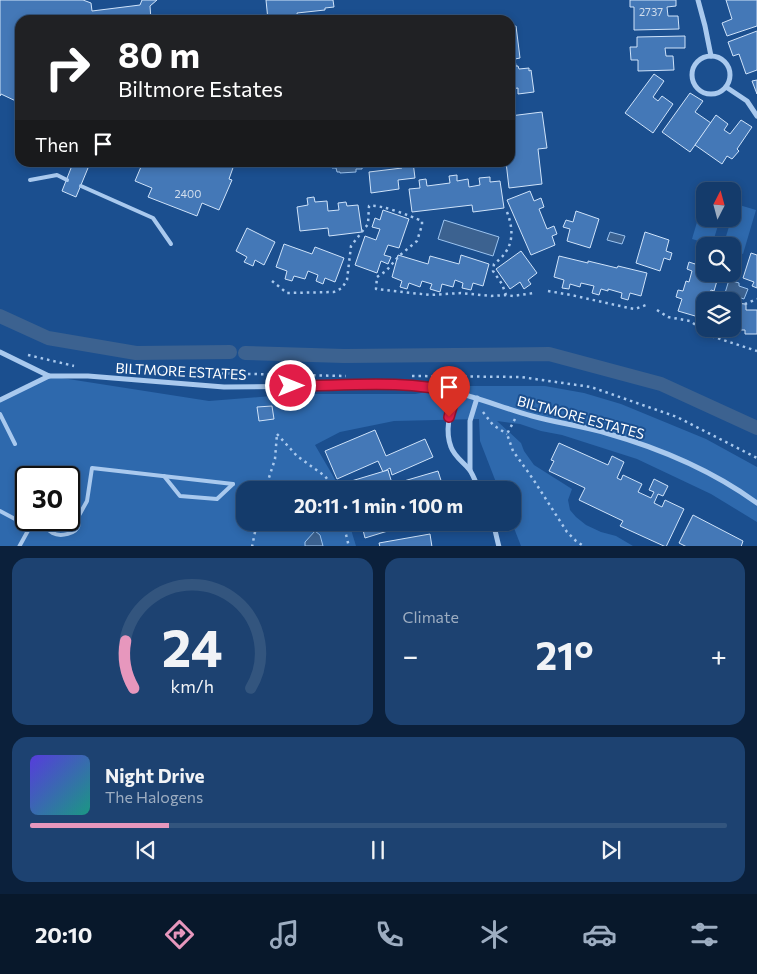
<!DOCTYPE html>
<html lang="en">
<head>
<meta charset="utf-8">
<style>
	:root { --surface:#143b6b; --page:#1d4271; --text:#f1f3f6; --muted:#9dadc1; --line:#33557e; --accent:#e797bd }
	body { margin:0; font-family:Commissioner,sans-serif; background:var(--page); color:var(--text); height:100vh; display:flex; flex-direction:column; font-size:19px; white-space:nowrap }
	* { box-sizing:border-box; margin:0 }
	p { font-size:16px; color:var(--muted) }
	.icon { flex:none; width:28px; height:28px; fill:none; stroke:currentColor; stroke-width:2; stroke-linecap:round; stroke-linejoin:round }
	.map { position:relative; height:546px; overflow:hidden }
	.sheet { display:flex; flex-direction:column; gap:12px; padding:12px; background:#0b203b; flex:1 }
	.sheet>* { flex:none }
	.banner { position:absolute; left:15px; top:15px; width:500px; height:152px; border-radius:15px; box-shadow:0 2px 8px #0003,0 0 0 1px var(--line); background:#202124; color:#fff; overflow:hidden }
	.needle { width:32px; rotate:6deg }
	.controls { position:absolute; left:696px; top:182px; display:grid; gap:10px }
	.controls a { display:grid; place-items:center; width:45px; height:45px; border-radius:10px; background:var(--surface); box-shadow:0 2px 8px #0003,0 0 0 1px var(--line); font-size:25px }
	.speed { position:absolute; left:15px; top:466px; display:flex; gap:10px; font-size:25px; font-weight:700; text-align:center }
	.speed>* { display:grid; place-content:center; width:65px; height:65px; border-radius:50%; background:var(--surface); box-shadow:0 2px 8px #0003,0 0 0 1px var(--line); line-height:1 }
	.speed .limit { border:2px solid #111; border-radius:8px; background:#fff; color:#111 }
	.pin { position:absolute; display:grid; place-items:center; width:42px; height:42px; color:#fff; margin:-51px -21px; border-radius:50% 50% 50% 0; rotate:-45deg; box-shadow:0 0 5px #0007 }
	.pin .icon { rotate:45deg }
	.me { position:absolute; width:55px; margin:-28px; rotate:90deg; stroke-linejoin:round; filter:drop-shadow(0 0 4px #0008) }
	.turn { display:flex; align-items:center; gap:18px; height:105px; padding:0 20px; font-size:22px }
	.turn .icon { width:65px; height:65px; stroke-width:2.5 }
	.turn b { display:block; font-size:35px; line-height:42px }
	.then { display:flex; align-items:center; height:48px; padding:0 20px; background:#0003; gap:10px; font-size:19px }
	.big { font-size:38px; font-weight:700; line-height:1.1 }
	.sheet .tile { flex:1; display:flex; flex-direction:column; justify-content:center; gap:8px; min-width:0; padding:0 18px; border-radius:15px; background:var(--page) }
	.sheet .dial { align-items:center; gap:0 }
	.dial svg { height:130px; overflow:visible; fill:none; stroke:var(--line); stroke-width:7; stroke-linecap:round; text-anchor:middle }
	.dial text { fill:var(--text); stroke:none }
	.song { display:flex; align-items:center; gap:15px }
	.cover { width:60px; height:60px; border-radius:8px; background:linear-gradient(135deg,hsl(250 70% 55%),hsl(170 70% 35%)) }
	.played { height:5px; border-radius:2px; background:linear-gradient(90deg,var(--accent) 20%,var(--line) 20%) }
	.keys { display:flex; justify-content:space-around; direction:ltr }
	.heat { display:flex; justify-content:space-between; align-items:center; font-size:28px; direction:ltr }
	.sheet .tiles { flex:1; display:grid; gap:12px; grid-template-columns:1fr 1fr }
	.tile:last-child { grid-column:span 2 }
	.trip { position:absolute; left:236px; top:481px; width:285px; height:50px; border-radius:15px; background:var(--surface); box-shadow:0 2px 8px #0003,0 0 0 1px var(--line); font-weight:700; line-height:50px; text-align:center }
	.menu { display:flex; height:80px; justify-content:space-around; align-items:center; background:#08182b; color:var(--muted) }
	.menu .icon { width:35px; height:35px }
	.menu .current { color:var(--accent) }
	.menu b { font-size:22px; color:var(--text) }
	.map>svg:first-child { display:block }
	.green { fill:#2e69ad; fill-rule:evenodd }
	.water { fill:#3c6290; stroke:#9cc4f0 }
	.lines { fill:none; stroke-linecap:round; stroke-linejoin:round }
	.canal { stroke:#3c6290; stroke-width:14 }
	.building { fill:#4478b7; stroke:#cfe3fa }
	.path { stroke:#a9c9ee; stroke-width:2.5; stroke-dasharray:2.5 4; stroke-linecap:butt }
	.service { stroke:#a9c9ee; stroke-width:4 }
	.minor { stroke:#a9c9ee; stroke-width:5 }
	.route-casing { stroke:#92132f; stroke-width:12 }
	.route { stroke:#e11d48; stroke-width:9 }
	.labels { text-anchor:middle; dominant-baseline:central; stroke-width:4; stroke-linejoin:round; paint-order:stroke }
	.number-label { font-size:11px; fill:#d0dded }
	.street-label { font-size:14px; fill:#fff; stroke:#1b4f8f }
</style>
</head>
<body>
<div class="map">
<svg width="757" height="547" viewBox="0 0 757 547">
	<rect width="100%" height="100%" fill="#1b4f8f"/>
	<g class="green">
		<polygon points="705,195 705,219 720,219 712,245 692,239"/>
		<polygon points="736,204 756,210 743,254 733,251 732,246 723,246"/>
		<path d="M49 376 209 401 296 394H415L463 386H545L584 393 621 404 706 439 757 467V522L711 494 637 459 562 435 541 431 520 424 497 421 521 443 524 451 534 465 572 489 568 500 570 510 576 517 586 525 601 532 616 536 633 546H521L512 523V490H499L480 441 479 419 394 421 340 432 315 445 336 481 339 490H245V522L349 523 356 546 0 547V401ZM26 478H69V520H26Z"/>
	</g>
	<g class="water">
		<polygon points="331,163 331,162 363,163 362,169 356,169 356,172 340,173 340,172 337,172 336,168 332,168"/>
		<polygon points="444,220 499,237 493,256 438,239"/>
		<polygon points="610,232 625,236 622,244 607,240"/>
		<polygon points="729,280 739,283 739,286 748,289 744,299 725,293"/>
		<polygon points="315,531 320,535 323,546 305,546 305,542"/>
	</g>
	<g class="lines">
		<g class="canal">
			<polyline points="0,316 48,338 136,353 230,352"/>
			<polyline points="245,353 344,356 549,354 661,384 757,428"/>
		</g>
	</g>
	<g class="building">
		<polygon points="0,0 83,0 91,3 92,11 140,5 142,0 157,0 150,6 151,20 20,20 20,103 1,94 0,96"/>
		<polygon points="266,0 333,0 334,7 325,8 325,10 297,13 298,20 268,20"/>
		<polygon points="630,0 676,0 676,6 667,7 668,16 678,16 679,29 634,30 634,7 630,7"/>
		<polygon points="726,0 757,0 757,26 727,36 722,23 732,19"/>
		<polygon points="516,26 520,58 515,59 516,66 518,66 519,69 529,68 529,71 531,70 534,92 518,94 518,88 510,89 510,27"/>
		<polygon points="757,31 757,70 746,74 739,54 733,56 728,42"/>
		<polygon points="685,36 685,48 665,48 666,56 673,56 674,70 638,71 638,60 631,60 630,47 637,47 637,37"/>
		<polygon points="654,74 664,81 653,97 658,101 662,96 673,104 653,133 625,113"/>
		<polygon points="757,80 757,94 752,81"/>
		<polygon points="690,93 703,101 695,112 711,123 690,152 662,132"/>
		<polygon points="542,112 547,148 538,149 542,184 509,188 506,162 510,162 510,116"/>
		<polygon points="716,115 728,124 724,130 730,134 741,120 752,127 737,149 739,151 732,159 727,156 722,164 695,145"/>
		<polygon points="71,162 87,162 86,167 88,168 76,197 62,191 73,163"/>
		<polygon points="143,162 235,162 229,179 232,180 219,210 202,203 197,216 148,197 152,188 135,181"/>
		<polygon points="402,162 413,162 415,178 398,180 399,189 371,193 369,172 402,168"/>
		<polygon points="457,175 457,181 468,179 469,187 480,185 479,178 490,177 490,182 500,181 504,208 473,212 472,205 412,212 409,189 420,188 419,180 426,179 427,186 450,183 449,176"/>
		<polygon points="530,191 534,201 541,198 544,207 539,209 547,229 554,226 557,234 552,236 555,245 531,255 507,200"/>
		<polygon points="314,197 315,202 327,201 328,211 339,210 338,203 346,202 347,206 358,205 362,232 329,236 328,228 300,231 297,207 308,205 307,198"/>
		<polygon points="383,210 409,219 399,248 388,245 384,255 391,257 388,264 381,261 377,273 355,265 365,236 376,240 380,229 372,227 375,218 380,220"/>
		<polygon points="576,211 599,219 590,248 567,241 570,229 563,227 566,220 573,222"/>
		<polygon points="247,228 275,242 264,265 255,260 253,266 244,262 247,257 236,251"/>
		<polygon points="645,232 669,240 666,251 672,253 670,260 664,258 660,271 636,263"/>
		<polygon points="284,244 312,254 315,247 344,258 335,282 325,278 323,284 316,281 318,275 308,271 305,279 294,276 292,281 285,279 287,271 276,267"/>
		<polygon points="521,251 537,273 528,280 531,284 524,289 520,282 510,289 496,269"/>
		<polygon points="699,253 705,255 705,274 719,274 714,291 711,290 707,301 705,301 705,308 702,318 678,311 682,299 676,297 678,290 683,291 686,281 689,282 692,271 687,269 689,262 695,264"/>
		<polygon points="751,253 757,255 757,288 752,286 754,282 743,278"/>
		<polygon points="398,255 428,264 430,256 459,264 461,255 489,264 483,286 473,283 471,290 462,288 463,283 455,280 453,287 442,284 440,292 430,289 432,284 422,281 420,287 409,283 407,289 400,287 402,281 392,277"/>
		<polygon points="559,256 588,263 588,261 617,268 618,266 647,273 641,296 630,293 628,300 621,298 622,293 608,289 608,291 601,289 599,295 592,293 594,286 581,283 580,287 570,284 569,289 562,288 564,280 554,277"/>
		<polygon points="732,303 746,304 746,310 757,310 757,334 745,334 745,330 736,330 735,336 726,335 726,329 732,329"/>
		<polygon points="272,406 274,419 259,421 257,407"/>
		<polygon points="375,430 386,456 425,439 433,457 392,475 390,468 383,472 378,461 337,479 325,451"/>
		<polygon points="559,443 608,465 612,456 624,462 617,478 621,480 623,475 642,484 638,492 651,498 654,492 649,490 654,479 668,486 663,496 658,494 654,503 662,507 665,500 684,509 666,547 620,526 623,521 579,500 585,488 549,471 554,461 551,460"/>
		<polygon points="388,470 394,490 351,490 348,482"/>
		<polygon points="438,471 444,490 399,490 397,483"/>
		<polygon points="693,515 743,541 741,547 687,547 679,543"/>
		<polygon points="361,522 417,522 365,538"/>
		<polygon points="430,534 432,547 380,547 379,543"/>
	</g>
	<g class="lines">
		<g class="path">
			<path d="M507 212C515 233 513 250 494 264L493 271 502 284 506 295 513 296 534 293"/>
			<path d="M272 281 287 293 334 292 342 288 347 280 351 246 368 224 369 206C381 204 410 216 422 221V225L417 241 399 256 386 271 377 277 376 289 430 295 461 293 491 296 506 295"/>
			<polyline points="548,291 571,295 629,308 635,309 646,305"/>
			<polyline points="712,301 714,298 731,301"/>
			<polyline points="732,301 745,304 757,299"/>
			<polyline points="657,310 668,317 690,321 703,330"/>
			<polyline points="705,329 703,330 714,337 757,351"/>
			<polyline points="28,355 74,366"/>
			<polyline points="157,372 346,376"/>
			<polyline points="412,376 521,377 591,387 677,417 757,458"/>
			<polyline points="483,412 493,425 507,434"/>
			<polyline points="515,419 507,434 513,451 533,479 567,532 576,541 585,547"/>
			<polyline points="277,434 297,456 325,476 335,490"/>
			<polyline points="265,490 275,459 277,434"/>
			<polyline points="343,522 349,547"/>
			<polyline points="252,547 257,522"/>
		</g>
		<g class="service">
			<polyline points="30,180 57,175 67,180"/>
			<polyline points="81,186 153,218 171,244"/>
			<polyline points="0,414 15,444"/>
			<polyline points="164,476 180,496 217,499 233,484"/>
			<polyline points="0,511 30,527 48,530"/>
			<polyline points="77,519 87,501 92,468 233,484"/>
			<path d="M48 520C40 547 102 533 69 511"/>
			<polyline points="19,547 30,527"/>
		</g>
		<g class="minor">
			<polyline points="698,0 705,26 711,56"/>
			<circle cx="711" cy="75" r="19"/>
			<polyline points="726,87 747,101 757,116"/>
			<polyline points="0,352 49,376"/>
			<path d="M456 393C451 410 444 429 451 447 454 456 463 462 469 469 473 474 476 483 479 490"/>
			<path d="M0 400 49 376H88L224 387 400 385C415 386 430 387 445 390 475 396 503 408 532 416 557 423 582 426 606 433 659 448 713 471 757 503"/>
			<polyline points="470,470 470,421 477,398"/>
			<polyline points="493,522 499,547"/>
		</g>
	</g>
	<g class="lines">
		<g class="route-casing">
			<path id="route" d="M291 386C343 386 406 379 456 393L449 417"/>
		</g>
		<use href="#route" class="route"/>
	</g>
	<g class="labels">
		<g class="number-label">
			<text x="651" y="11">2737</text>
			<text x="188" y="193">2400</text>
		</g>
		<g class="street-label">
			<text transform="translate(181 371) rotate(3)">BILTMORE ESTATES</text>
			<text transform="translate(581 417) rotate(15)">BILTMORE ESTATES</text>
		</g>
	</g>
</svg>
<div class="controls">
<a><svg class="needle" viewBox="-14 -14 28 28"><path d="M0-13l5 13h-10z" fill="#e53935"/><path d="M0 13l5-13h-10z" fill="#9dadc1"/></svg></a>
<a><svg class="icon" aria-label="search" viewBox="0 0 24 24"><circle cx="10" cy="10" r="6"/><path d="M15 15l6 6"/></svg></a>
<a><svg class="icon" aria-label="layers" viewBox="0 0 24 24"><path d="M12 4l9 5-9 5-9-5zM3 14l9 5 9-5"/></svg></a>
</div>
<div class="speed"><div class="limit">30</div></div>
<div class="pin" style="left:449px;top:417px;background:#d93025"><svg class="icon" aria-label="arrive" viewBox="0 0 24 24"><path d="M6 21V4h12l-3 4 3 4H6"/></svg></div>
<svg class="me" style="left:291px;top:386px" viewBox="-20 -20 40 40"><circle r="17" fill="#e11d48" stroke="#fff" stroke-width="3"/><path d="M0-11L8 9 0 5-8 9z" fill="#fff"/></svg>
<div class="trip">20:11 · 1 min · 100 m</div>
<div class="banner">
<div class="turn"><svg class="icon" aria-label="right" viewBox="0 0 24 24"><path d="M7 20v-9h11M14 6l5 5-5 5"/></svg><div><b>80 m</b>Biltmore Estates</div></div>
<div class="then">Then<svg class="icon" aria-label="arrive" viewBox="0 0 24 24"><path d="M6 21V4h12l-3 4 3 4H6"/></svg></div>
</div>
</div>
<section class="sheet">
<div class="tiles">
<div class="tile dial"><svg viewBox="0 0 100 80">
<path d="M14 69A42 42 0 1 1 86 69"/>
<path d="M14 69A42 42 0 0 1 9 40" stroke="#e797bd"/>
<text x="50" y="56" font-size="32" font-weight="700">24</text>
<text x="50" y="72" font-size="11">km/h</text>
</svg></div>
<div class="tile"><p>Climate</p>
<div class="heat"><a>−</a><b class="big">21°</b><a>+</a></div>
</div>
<div class="tile">
<div class="song"><i class="cover"></i><div><b>Night Drive</b><p>The Halogens</p></div></div>
<div class="played"></div>
<div class="keys"><svg class="icon" aria-label="previous" viewBox="0 0 24 24"><path d="M18 5L8 12l10 7zM5 5v14"/></svg><svg class="icon" aria-label="pause" viewBox="0 0 24 24"><path d="M8 5v14M16 5v14"/></svg><svg class="icon" aria-label="next" viewBox="0 0 24 24"><path d="M6 5l10 7-10 7zM19 5v14"/></svg></div>
</div>
</div>
</section>
<nav class="menu">
<b>20:10</b>
<svg class="icon current" aria-label="directions" viewBox="0 0 24 24"><path d="M12 3l9 9-9 9-9-9zM9 14v-3h6M13 9l2 2-2 2"/></svg>
<svg class="icon" aria-label="music" viewBox="0 0 24 24"><path d="M9 18V5l10-2v13"/><circle cx="6" cy="18" r="3"/><circle cx="16" cy="16" r="3"/></svg>
<svg class="icon" aria-label="phone" viewBox="0 0 24 24"><path d="M5 4h4l2 5-3 2q2 4 5 5l2-3 5 2v4C11 20 4 13 5 4z"/></svg>
<svg class="icon" aria-label="climate" viewBox="0 0 24 24"><path d="M12 3v18M4 7l16 10M4 17L20 7"/></svg>
<svg class="icon" aria-label="car" viewBox="0 0 24 24"><path d="M5 17H2v-5l4-1 3-4h7l3 4 3 1v5h-3M9 17h6M6 11h13"/><circle cx="7" cy="17" r="2"/><circle cx="17" cy="17" r="2"/></svg>
<svg class="icon" aria-label="filters" viewBox="0 0 24 24"><path d="M4 7h16M4 17h16"/><circle cx="9" cy="7" r="2"/><circle cx="15" cy="17" r="2"/></svg>
</nav>
</body>
</html>
